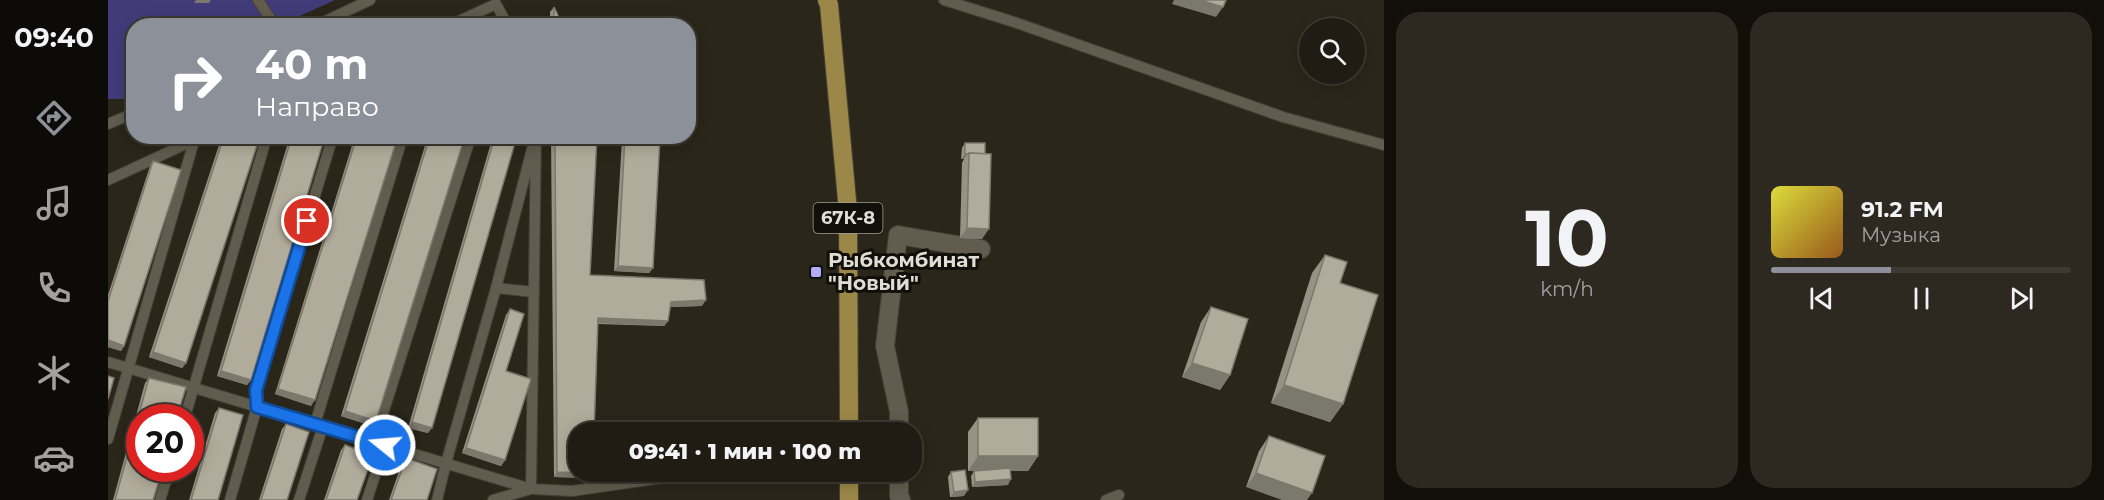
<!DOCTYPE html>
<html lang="ru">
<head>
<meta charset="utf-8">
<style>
	:root { --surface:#201c13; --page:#2d2921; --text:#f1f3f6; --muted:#a2a1a0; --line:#3d3a33; --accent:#8c9099 }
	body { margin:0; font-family:Montserrat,sans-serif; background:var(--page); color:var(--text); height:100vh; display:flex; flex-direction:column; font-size:22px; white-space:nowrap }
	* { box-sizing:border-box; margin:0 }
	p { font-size:20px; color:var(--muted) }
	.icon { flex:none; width:33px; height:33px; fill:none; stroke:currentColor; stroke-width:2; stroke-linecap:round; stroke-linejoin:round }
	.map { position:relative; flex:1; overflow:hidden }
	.side { display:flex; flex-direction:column; gap:12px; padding:12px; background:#120f0a; width:720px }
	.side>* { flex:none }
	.guide { position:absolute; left:18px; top:18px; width:570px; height:126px; border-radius:24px; box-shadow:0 3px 15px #0003,0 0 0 2px var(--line); background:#8c9099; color:#fff; overflow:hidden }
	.fabs { position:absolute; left:1191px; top:18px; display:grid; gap:12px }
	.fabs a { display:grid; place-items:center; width:66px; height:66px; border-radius:50%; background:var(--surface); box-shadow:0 3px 15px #0003,0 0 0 2px var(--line); font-size:30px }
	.speed { position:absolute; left:18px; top:404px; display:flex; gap:12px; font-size:30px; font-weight:700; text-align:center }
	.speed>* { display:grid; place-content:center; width:78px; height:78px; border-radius:50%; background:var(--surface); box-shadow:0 3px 15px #0003,0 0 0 2px var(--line); line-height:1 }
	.speed .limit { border:9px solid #d22; background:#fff; color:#111 }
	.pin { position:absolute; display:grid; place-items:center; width:51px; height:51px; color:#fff; margin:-26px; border:3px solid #fff; border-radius:50%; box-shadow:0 2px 6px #0007 }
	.me { position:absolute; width:66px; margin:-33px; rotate:287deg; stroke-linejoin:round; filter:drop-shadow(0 0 4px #0008) }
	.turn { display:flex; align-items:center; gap:21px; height:126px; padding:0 30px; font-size:27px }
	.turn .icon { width:78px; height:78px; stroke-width:2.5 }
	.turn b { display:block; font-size:42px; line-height:51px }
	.side .tile { flex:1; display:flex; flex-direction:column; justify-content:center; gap:9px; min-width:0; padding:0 21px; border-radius:24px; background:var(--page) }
	.side .dial { align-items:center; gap:0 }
	.dial b { font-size:78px; line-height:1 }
	.song { display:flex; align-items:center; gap:18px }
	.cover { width:72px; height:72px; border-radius:9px; background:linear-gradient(135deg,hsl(60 70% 55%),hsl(30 70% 35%)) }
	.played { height:6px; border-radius:3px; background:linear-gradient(90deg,var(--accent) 40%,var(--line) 40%) }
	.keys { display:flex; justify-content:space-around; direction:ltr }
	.side .tiles { flex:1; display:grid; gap:12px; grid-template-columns:repeat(2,1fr) }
	.trip { position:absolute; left:460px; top:422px; width:354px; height:60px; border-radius:24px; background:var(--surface); box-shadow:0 3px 15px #0003,0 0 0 2px var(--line); font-weight:800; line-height:60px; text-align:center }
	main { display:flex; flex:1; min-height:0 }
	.menu { display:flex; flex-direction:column; width:108px; justify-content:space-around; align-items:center; background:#0d0b08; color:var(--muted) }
	.menu .icon { width:42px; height:42px }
	.menu .on { color:var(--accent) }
	.menu b { font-size:27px; color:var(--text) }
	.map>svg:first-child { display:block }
	.green { fill:#413c79 }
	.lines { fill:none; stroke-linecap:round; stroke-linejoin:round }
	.lane-casing { stroke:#444036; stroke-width:12 }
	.street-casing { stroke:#444036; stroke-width:20 }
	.primary-casing { stroke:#444036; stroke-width:20 }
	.lane { stroke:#615c4d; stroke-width:10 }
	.street { stroke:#615c4d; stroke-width:18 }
	.primary { stroke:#9b8848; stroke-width:18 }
	.wall { fill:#979384 }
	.shaded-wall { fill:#7b786c }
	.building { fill:#b0ab9a; stroke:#7b786c; stroke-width:1.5 }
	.route-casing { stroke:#114b97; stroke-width:15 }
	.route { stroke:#1a73e8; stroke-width:10 }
	.poi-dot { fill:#b0aefa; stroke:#110f09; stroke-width:2 }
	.labels { text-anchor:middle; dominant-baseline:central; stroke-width:6; stroke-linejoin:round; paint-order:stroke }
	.shield { fill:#110f09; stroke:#a19f97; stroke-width:1.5 }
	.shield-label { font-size:18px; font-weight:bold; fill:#dfddd4 }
	.poi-label { font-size:20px; font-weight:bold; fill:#dfddd4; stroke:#110f09; text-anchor:start }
</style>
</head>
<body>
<main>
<nav class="menu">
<b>09:40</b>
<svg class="icon on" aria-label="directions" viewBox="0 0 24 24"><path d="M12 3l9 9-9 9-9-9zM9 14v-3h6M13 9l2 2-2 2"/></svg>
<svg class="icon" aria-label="music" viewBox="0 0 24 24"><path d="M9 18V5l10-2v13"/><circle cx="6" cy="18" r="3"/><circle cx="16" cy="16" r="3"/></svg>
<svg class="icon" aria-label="phone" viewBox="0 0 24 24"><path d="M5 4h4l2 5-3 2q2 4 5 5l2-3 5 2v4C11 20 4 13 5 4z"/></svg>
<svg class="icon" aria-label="climate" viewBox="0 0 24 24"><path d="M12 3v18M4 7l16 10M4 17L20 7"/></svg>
<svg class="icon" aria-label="car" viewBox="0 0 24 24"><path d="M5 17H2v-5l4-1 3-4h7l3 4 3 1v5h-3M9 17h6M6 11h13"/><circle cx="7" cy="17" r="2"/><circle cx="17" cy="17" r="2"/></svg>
</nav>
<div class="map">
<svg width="1276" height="500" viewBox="0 0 1276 500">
	<rect width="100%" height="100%" fill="#2a2619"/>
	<polygon class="green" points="0,0 227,0 172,25 26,26 25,94 16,99 0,99"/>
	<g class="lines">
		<g class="lane-casing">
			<g id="lane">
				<polyline points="150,0 167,26"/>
				<polyline points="836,0 906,22 1175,117 1276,145"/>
				<polyline points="207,26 262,0"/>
				<polyline points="340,26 388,4 400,26"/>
				<polyline points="0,124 26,113"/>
				<polyline points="428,136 423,489 464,491 602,471"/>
				<polyline points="0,180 95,136"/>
				<polyline points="388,288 424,149"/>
				<polyline points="0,362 423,489"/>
				<polyline points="77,417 159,136"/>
				<polyline points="207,424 295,136"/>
				<polyline points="0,439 86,141"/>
				<polyline points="266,442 363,136"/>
				<polyline points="52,500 62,468"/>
				<polyline points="122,500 149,407 148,390 225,136"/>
				<polyline points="191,500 215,426"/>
				<polyline points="259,500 277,445"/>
				<polyline points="329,500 338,463 388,288 426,292"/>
				<polyline points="385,500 423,489"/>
				<polyline points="998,500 1011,495"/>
			</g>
		</g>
		<g class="street-casing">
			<g id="street">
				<polyline points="791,432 791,412 777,346 790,235 873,249"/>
				<polyline points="791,471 791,496 793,500"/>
			</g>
		</g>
		<g class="primary-casing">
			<g id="primary">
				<polyline points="719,0 721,5 740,211 741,432"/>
				<polyline points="741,471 741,500"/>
			</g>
		</g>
		<use href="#lane" class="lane"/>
		<use href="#street" class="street"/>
		<use href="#primary" class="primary"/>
	</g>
	<g class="wall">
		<polygon points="446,7 455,26 442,26 442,12"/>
		<polygon points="114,136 152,136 78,363 74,368 41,357"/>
		<polygon points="182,136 217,136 143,380 139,385 109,376"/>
		<polygon points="247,136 290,136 203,406 167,394"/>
		<polygon points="320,136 357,136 268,421 264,426 233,416"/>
		<polygon points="385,136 409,136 320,433 300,428"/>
		<polygon points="443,136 489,136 482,275 594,306 562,307 560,321 556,326 490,324 485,473 481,478 446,477"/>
		<polygon points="517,136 538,136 545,268 541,273 506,271 514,140"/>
		<polygon points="857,143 877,143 874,239 852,238 854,163 856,159 853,159 854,148"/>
		<polygon points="45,161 16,346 13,351 0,347 0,295 42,166"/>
		<polygon points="1217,255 1232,283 1235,404 1222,422 1163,403 1204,273"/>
		<polygon points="1103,307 1122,375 1112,390 1074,377 1093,322"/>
		<polygon points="402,309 398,371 397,460 393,466 354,453 398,315"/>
		<polygon points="41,378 45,500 5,500 37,383"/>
		<polygon points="111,408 110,500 81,500 107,413"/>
		<polygon points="870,418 930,456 920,471 903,471 900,485 864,487 863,476 866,471 869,471 860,471 860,432"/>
		<polygon points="178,424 179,500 151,500 174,429"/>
		<polygon points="1161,436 1217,456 1138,487 1151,451"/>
		<polygon points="237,445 249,500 216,500 233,450"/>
		<polygon points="298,458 319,500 281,500 294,463"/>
		<polygon points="843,472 856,496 842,497 840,477"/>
	</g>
	<g class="shaded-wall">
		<polygon points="88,0 103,0 101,3 86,3"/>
		<polygon points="1066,0 1092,0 1115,7 1108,17 1064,4"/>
		<polygon points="857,154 860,154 856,159 853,159"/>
		<polygon points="859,228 881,229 874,239 852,238"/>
		<polygon points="510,266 545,268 541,273 506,271"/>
		<polygon points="598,300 594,306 559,307 563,302"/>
		<polygon points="490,318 560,321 556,326 486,323"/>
		<polygon points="0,340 16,346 13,351 0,347"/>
		<polygon points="45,352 78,363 74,368 41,357"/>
		<polygon points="1084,363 1122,375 1112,390 1074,377"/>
		<polygon points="113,371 143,380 139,385 109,376"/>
		<polygon points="1176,385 1235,404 1222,422 1163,403"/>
		<polygon points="170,389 207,400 203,406 167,394"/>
		<polygon points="237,411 268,421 264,426 233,416"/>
		<polygon points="304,422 324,428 320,433 300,428"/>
		<polygon points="358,448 397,460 393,466 354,453"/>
		<polygon points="870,456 930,456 920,471 860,471"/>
		<polygon points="449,472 485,473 481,478 446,477"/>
		<polygon points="1148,473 1204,493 1199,500 1174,500 1138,487"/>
		<polygon points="903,479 900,485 864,487 867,482"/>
		<polygon points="860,490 856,496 842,497 846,492"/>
	</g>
	<g class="building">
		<polygon points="1092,0 1118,0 1115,7"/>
		<polygon points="446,7 455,26 446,26"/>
		<polygon points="116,136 152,136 78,363 45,352"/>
		<polygon points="184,136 217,136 143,380 113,371"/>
		<polygon points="249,136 290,136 207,400 170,389"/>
		<polygon points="322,136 357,136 268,421 237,411"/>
		<polygon points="387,136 409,136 324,428 304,422"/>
		<polygon points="447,136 489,136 482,275 596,280 598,300 563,302 560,321 490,318 486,432 471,432 471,471 485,471 485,473 449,472"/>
		<polygon points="517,136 552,137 545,268 510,266"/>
		<polygon points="857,143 877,143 877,154 861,153 861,154 857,154"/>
		<polygon points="861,153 883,154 881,229 859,228"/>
		<polygon points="45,161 73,170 16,346 0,340 0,301"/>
		<polygon points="1217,255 1239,262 1232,283 1270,295 1235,404 1176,385"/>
		<polygon points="1103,307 1140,319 1122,375 1084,363"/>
		<polygon points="402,309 416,314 398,371 423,379 397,460 358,448"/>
		<polygon points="0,376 6,378 0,399"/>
		<polygon points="41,378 78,387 69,417 32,417 32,468 55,468 45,500 7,500"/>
		<polygon points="111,408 135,415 110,500 83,500"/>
		<rect x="870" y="418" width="60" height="38"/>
		<polygon points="178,424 201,432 179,500 153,500"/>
		<polygon points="1161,436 1217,456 1204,493 1148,473"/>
		<polygon points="237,445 265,455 249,500 218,500"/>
		<polygon points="298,458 329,469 319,500 283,500"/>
		<polygon points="902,468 903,479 867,482 866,471"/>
		<polygon points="857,470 860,490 846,492 843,472"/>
	</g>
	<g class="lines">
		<g class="route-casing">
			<polyline id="route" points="199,221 148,390 149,407 277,445"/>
		</g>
		<use href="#route" class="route"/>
	</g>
	<rect class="poi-dot" x="702" y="266" width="12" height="12" rx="3"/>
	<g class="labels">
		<rect class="shield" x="705.5" y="203" width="69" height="30" rx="4.5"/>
		<g class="shield-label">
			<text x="740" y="218">67К-8</text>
		</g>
		<g class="poi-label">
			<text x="720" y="260">Рыбкомбинат<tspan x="720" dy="23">"Новый"</tspan></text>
		</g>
	</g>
</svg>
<div class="fabs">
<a><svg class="icon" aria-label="search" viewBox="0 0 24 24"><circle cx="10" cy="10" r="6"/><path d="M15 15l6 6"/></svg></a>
</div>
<div class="speed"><div class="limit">20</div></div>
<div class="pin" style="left:199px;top:221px;background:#d93025"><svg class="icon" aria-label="arrive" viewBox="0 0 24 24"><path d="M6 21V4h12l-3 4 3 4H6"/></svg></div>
<svg class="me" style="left:277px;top:445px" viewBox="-20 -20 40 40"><circle r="17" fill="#1a73e8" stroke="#fff" stroke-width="3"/><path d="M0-11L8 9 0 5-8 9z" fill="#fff"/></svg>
<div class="trip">09:41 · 1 мин · 100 m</div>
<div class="guide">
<div class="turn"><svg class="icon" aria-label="right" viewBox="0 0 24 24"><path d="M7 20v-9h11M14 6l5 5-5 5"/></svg><div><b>40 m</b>Направо</div></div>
</div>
</div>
<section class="side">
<div class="tiles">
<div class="tile dial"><b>10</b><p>km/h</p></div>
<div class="tile">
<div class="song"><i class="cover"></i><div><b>91.2 FM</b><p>Музыка</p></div></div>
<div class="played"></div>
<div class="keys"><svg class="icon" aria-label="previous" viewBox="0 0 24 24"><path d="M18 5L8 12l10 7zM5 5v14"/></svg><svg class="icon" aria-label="pause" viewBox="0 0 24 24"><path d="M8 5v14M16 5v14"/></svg><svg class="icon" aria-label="next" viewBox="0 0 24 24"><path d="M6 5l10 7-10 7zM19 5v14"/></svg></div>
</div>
</div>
</section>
</main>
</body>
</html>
